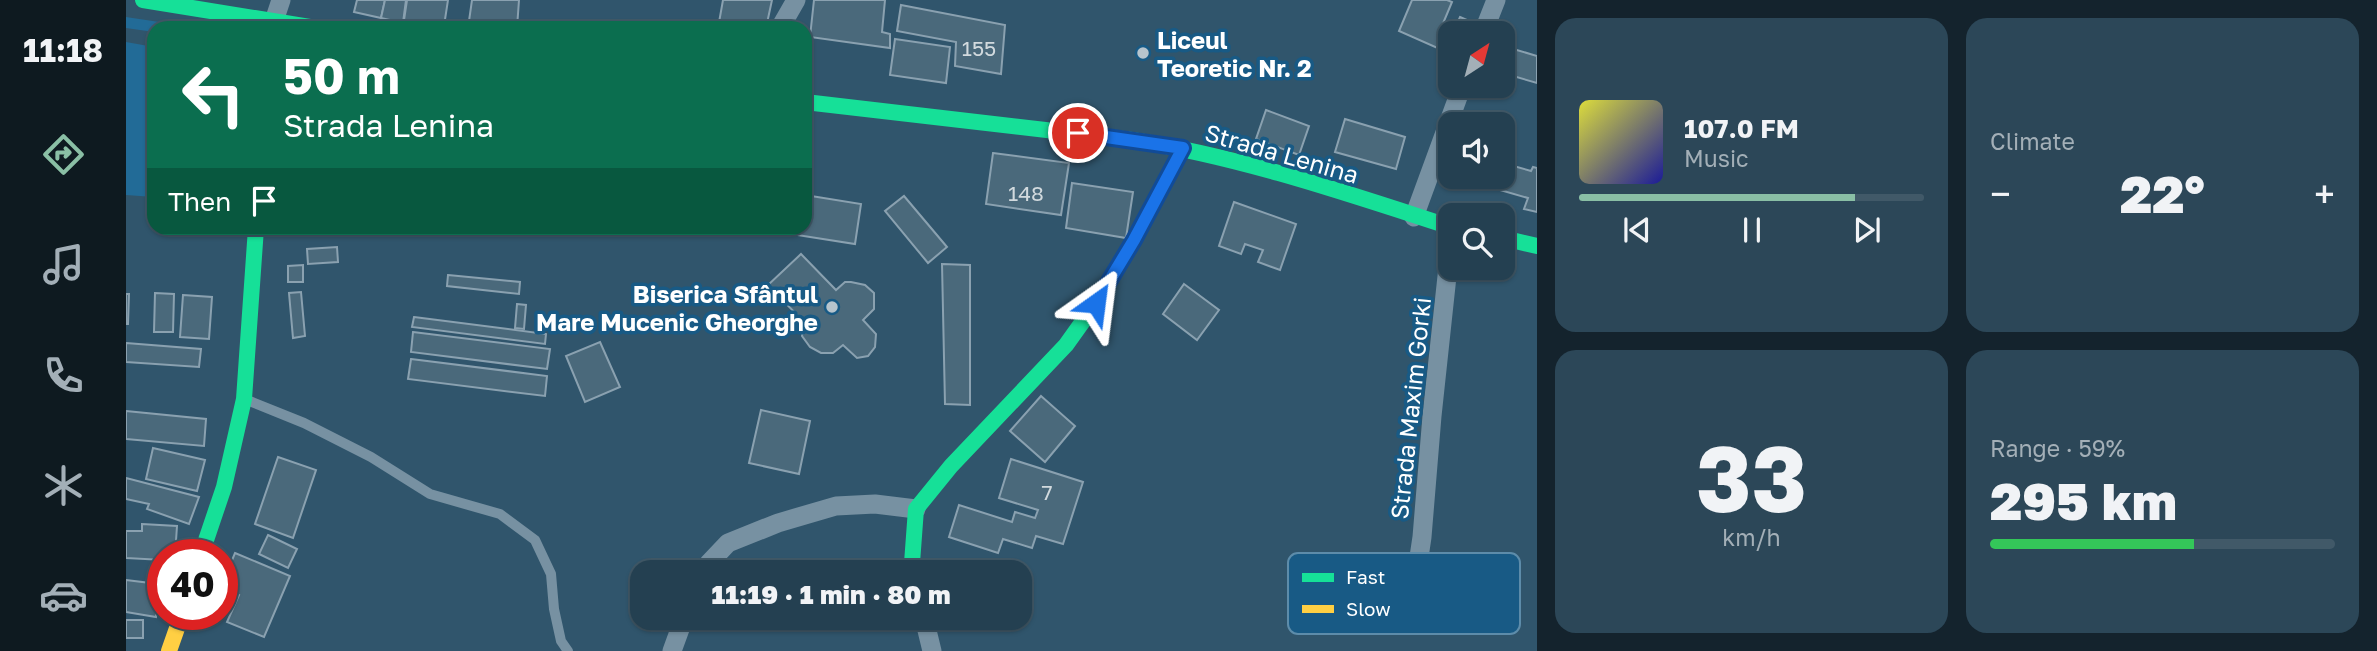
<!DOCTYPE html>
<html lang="en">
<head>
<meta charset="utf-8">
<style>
	:root { --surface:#244051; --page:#2c4758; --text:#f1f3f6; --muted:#a3afb7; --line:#415968; --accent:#8abfa5 }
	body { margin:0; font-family:"Golos Text",sans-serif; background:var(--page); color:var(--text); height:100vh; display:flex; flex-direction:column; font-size:26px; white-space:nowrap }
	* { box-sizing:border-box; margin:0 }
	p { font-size:23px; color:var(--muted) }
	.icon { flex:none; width:38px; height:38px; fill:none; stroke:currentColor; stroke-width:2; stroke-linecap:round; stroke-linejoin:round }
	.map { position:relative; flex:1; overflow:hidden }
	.sheet { display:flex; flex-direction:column; gap:18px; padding:18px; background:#14232d; width:840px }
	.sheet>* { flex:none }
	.top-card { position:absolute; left:21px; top:21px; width:665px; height:214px; border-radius:21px; box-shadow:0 2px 5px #0004,0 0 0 2px var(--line); background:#0b6e4f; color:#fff; overflow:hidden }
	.needle { width:46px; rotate:36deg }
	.tools { position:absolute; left:1312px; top:21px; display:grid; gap:14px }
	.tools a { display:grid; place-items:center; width:77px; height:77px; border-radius:14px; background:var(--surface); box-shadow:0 2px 5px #0004,0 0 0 2px var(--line); font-size:35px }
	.speed { position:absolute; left:21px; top:539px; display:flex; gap:14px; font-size:35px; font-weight:700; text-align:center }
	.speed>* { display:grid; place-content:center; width:91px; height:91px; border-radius:50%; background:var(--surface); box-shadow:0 2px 5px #0004,0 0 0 2px var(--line); line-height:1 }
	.speed .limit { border:10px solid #d22; background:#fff; color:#111 }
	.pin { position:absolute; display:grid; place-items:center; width:60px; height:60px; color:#fff; margin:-30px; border:4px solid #fff; border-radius:50%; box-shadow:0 2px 7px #0007 }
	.me { position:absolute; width:77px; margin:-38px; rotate:31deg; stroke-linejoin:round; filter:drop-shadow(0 0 5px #0008) }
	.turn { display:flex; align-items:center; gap:24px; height:147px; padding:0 21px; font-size:32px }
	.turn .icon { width:91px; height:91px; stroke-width:2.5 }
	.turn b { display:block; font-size:49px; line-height:60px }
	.then { display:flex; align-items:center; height:66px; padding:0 21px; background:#0003; gap:14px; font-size:26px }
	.big { font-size:52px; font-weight:800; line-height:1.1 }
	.sheet .card { flex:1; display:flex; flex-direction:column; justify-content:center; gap:10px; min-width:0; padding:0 24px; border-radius:21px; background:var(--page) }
	.sheet .dial { align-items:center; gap:0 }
	.dial b { font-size:91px; line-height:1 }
	.song { display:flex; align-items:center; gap:21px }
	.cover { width:84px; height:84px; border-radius:10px; background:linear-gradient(135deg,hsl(60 70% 55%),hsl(240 70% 35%)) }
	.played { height:7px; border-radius:4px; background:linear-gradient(90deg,var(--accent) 80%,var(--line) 80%) }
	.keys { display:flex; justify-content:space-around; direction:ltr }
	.heat { display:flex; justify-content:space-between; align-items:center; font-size:38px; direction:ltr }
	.charge { height:10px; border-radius:5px; background:linear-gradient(90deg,#34c759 59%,var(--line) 0) }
	.sheet .tiles { flex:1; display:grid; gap:18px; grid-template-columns:repeat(2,1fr) }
	.trip { position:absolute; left:504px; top:560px; width:402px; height:70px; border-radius:21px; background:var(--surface); box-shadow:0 2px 5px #0004,0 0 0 2px var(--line); font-weight:800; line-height:70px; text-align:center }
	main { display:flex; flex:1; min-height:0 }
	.tabs { display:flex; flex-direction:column; width:126px; justify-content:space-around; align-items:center; background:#0e1a20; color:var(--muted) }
	.tabs .icon { width:49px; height:49px }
	.tabs .active { color:var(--accent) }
	.tabs b { font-size:32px; color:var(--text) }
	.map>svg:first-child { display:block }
	.green { fill:#226b97 }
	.building { fill:#4a697b; stroke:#8aa1b0; stroke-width:2 }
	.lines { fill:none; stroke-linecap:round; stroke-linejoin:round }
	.lane { stroke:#7791a2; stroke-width:10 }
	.street { stroke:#7791a2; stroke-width:19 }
	.fast { stroke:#16e098; stroke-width:16 }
	.slow { stroke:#ffcf43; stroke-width:16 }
	.route-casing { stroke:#114b97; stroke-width:18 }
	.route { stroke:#1a73e8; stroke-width:12 }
	.poi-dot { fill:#b7c4cc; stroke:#185a85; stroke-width:2.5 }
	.labels { text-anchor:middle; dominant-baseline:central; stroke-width:7; stroke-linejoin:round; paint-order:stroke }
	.number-label { font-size:21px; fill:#d2dade }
	.poi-label { font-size:24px; font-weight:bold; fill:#fff; stroke:#185a85; text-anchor:start }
	.street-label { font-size:24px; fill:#fff; stroke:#185a85 }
	.key { fill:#185a85; stroke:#5d8caa; stroke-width:2 }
	.key-label { font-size:19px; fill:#fff }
</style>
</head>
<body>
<main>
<nav class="tabs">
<b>11:18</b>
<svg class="icon active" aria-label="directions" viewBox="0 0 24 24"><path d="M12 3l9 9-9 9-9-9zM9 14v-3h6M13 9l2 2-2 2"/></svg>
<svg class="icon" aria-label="music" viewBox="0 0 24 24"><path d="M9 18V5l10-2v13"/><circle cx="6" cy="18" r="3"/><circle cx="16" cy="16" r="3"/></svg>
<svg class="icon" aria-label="phone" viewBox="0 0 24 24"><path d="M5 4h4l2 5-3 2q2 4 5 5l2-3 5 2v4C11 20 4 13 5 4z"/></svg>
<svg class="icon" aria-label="climate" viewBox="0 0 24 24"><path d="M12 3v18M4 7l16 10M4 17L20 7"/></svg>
<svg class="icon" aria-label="car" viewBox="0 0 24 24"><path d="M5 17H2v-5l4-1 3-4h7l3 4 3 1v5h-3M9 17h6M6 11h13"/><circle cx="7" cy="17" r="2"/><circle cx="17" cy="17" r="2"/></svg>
</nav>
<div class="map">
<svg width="1411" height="651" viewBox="0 0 1411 651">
	<rect width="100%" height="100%" fill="#30556c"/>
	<g class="green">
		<polygon points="0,17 40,23 39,28 28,28 28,32 0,28"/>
		<polygon points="0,42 28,47 28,197 0,195"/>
	</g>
	<g class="building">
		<polygon points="231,0 259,0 255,18 228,12"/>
		<polygon points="259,0 280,0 277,23 255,18"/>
		<polygon points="281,0 322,0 318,26 278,20"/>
		<polygon points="346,0 393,0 391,28 342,28"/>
		<polygon points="597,0 646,0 640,28 592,28"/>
		<polygon points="688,0 759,0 756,32 764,34 764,48 684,37"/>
		<polygon points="1286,0 1321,0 1326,2 1313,33 1325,38 1325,54 1273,31"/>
		<polygon points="775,5 879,25 875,74 829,66 830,42 771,31"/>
		<polygon points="1334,17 1350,24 1346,33 1327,33"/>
		<polygon points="769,39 824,47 820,83 764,75"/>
		<polygon points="1384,48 1411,56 1411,83 1377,73"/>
		<polygon points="1140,110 1183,126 1173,155 1130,139"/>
		<polygon points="1219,119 1279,137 1270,169 1209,152"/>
		<polygon points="867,153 943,163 935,215 860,204"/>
		<polygon points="1377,163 1405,171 1407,167 1411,168 1411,212 1398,209 1402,198 1357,185 1360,177 1377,177"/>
		<polygon points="946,183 1007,192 1000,238 940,228"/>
		<polygon points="679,195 735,204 729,244 652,232 653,228 679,228"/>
		<polygon points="778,196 821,247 802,263 759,211"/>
		<polygon points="1108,202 1170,224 1154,270 1132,262 1137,250 1119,244 1115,254 1093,246"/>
		<polygon points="211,247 212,262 182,264 181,249"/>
		<polygon points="675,254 710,290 719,282 725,282 739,285 748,293 748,309 737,320 750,334 749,347 742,356 731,358 717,345 707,353 695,353 684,347 676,336 678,322 642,285"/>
		<polygon points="816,264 844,265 844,405 819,404"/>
		<polygon points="177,265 177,282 162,282 162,266"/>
		<polygon points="322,275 394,282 393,294 321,286"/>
		<polygon points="1058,284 1093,310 1071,340 1037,314"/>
		<polygon points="175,292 179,336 167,338 163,293"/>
		<polygon points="29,293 48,294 47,332 28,332"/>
		<polygon points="0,294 3,294 2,324 0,324"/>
		<polygon points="57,295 86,297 83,339 54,337"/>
		<polygon points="391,304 400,305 398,329 389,328"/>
		<polygon points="288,317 420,334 419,344 286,327"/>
		<polygon points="287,332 424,349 421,369 285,352"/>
		<polygon points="474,342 494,387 459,402 440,356"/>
		<polygon points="0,343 75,349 73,367 0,362"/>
		<polygon points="285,359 421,376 419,396 282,379"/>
		<polygon points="915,396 949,426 919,462 884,431"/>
		<polygon points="635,410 684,421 673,474 623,463"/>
		<polygon points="0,411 80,419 78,446 0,439"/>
		<polygon points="27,448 79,460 71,491 20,479"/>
		<polygon points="152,457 190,470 167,538 129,524"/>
		<polygon points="885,459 957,482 937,544 910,536 906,548 877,539 872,553 823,537 833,505 886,522 889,512 909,518 912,510 873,498"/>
		<polygon points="0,478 73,497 63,524 21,509 23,504 0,499"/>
		<polygon points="16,524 51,526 49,555 37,555 37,560 0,558 0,531 16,531"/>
		<polygon points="142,535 171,549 162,568 133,554"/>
		<polygon points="109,553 164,576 138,637 101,622 113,595 96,588 96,584"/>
		<polygon points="0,580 32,584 30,617 0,612"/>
		<rect x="0" y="620" width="17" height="18"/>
	</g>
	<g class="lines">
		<polyline class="lane" points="121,400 178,423 245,457 304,494 374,514 409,540 425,574 428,609 435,641 442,651"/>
		<g class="street">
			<polyline points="148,21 155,0"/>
			<polyline points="654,28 670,0"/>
			<polyline points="1357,33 1370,0"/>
			<polyline points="1288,217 1336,86"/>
			<polyline points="579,572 583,563 602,543 652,523 710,506 749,504 790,509"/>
			<polyline points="798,618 806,651"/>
			<polyline points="1283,624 1296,537 1306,416 1325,239"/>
			<polyline points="546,651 558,618"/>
		</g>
		<g class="fast">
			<polyline points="17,0 190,28"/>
			<path d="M679 102 1006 140C1115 157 1220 193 1325 227"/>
			<polyline points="1377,238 1411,246"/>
			<polyline points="75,555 98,487 118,399 130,228"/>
			<polyline points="788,572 786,563 790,509 825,466 940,345 970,303 1008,240 1057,148"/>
		</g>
		<polyline class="slow" points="43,651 56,614"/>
	</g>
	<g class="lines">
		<g class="route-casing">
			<polyline id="route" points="952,133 1057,148 1008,240 970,303"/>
		</g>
		<use href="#route" class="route"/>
	</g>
	<g class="poi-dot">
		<circle cx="1017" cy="53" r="7"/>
		<circle cx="706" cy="307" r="7"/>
	</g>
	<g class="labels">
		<g class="number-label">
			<text x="853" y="48">155</text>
			<text x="900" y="193">148</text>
			<text x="921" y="492">7</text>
		</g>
		<g class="poi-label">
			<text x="1031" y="39">Liceul<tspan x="1031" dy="28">Teoretic Nr. 2</tspan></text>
			<text x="692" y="293" text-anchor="end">Biserica Sfântul<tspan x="692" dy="28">Mare Mucenic Gheorghe</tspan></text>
		</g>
		<g class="street-label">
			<text transform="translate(1156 153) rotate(16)">Strada Lenina</text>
			<text transform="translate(1284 408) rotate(-84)">Strada Maxim Gorki</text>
		</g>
	</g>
	<rect x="1162" y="553" width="232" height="81" rx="10" class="key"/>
	<rect x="1176" y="573" width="32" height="9" fill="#16e098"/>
	<rect x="1176" y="605" width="32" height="8" fill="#ffcf43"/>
	<g class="key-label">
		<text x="1220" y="584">Fast</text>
		<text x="1220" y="616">Slow</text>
	</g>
</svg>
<div class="tools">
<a><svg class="needle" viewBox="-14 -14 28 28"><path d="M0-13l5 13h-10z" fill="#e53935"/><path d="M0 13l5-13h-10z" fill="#a3afb7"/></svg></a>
<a><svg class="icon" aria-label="sound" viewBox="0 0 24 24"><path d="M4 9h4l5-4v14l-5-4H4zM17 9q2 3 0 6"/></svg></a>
<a><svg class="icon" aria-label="search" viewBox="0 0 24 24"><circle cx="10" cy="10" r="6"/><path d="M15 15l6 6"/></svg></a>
</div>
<div class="speed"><div class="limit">40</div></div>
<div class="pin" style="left:952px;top:133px;background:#d93025"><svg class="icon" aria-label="arrive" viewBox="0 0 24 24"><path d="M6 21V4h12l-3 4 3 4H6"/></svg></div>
<svg class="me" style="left:970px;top:303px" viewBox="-20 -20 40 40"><path d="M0-17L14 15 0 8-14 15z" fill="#1a73e8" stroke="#fff" stroke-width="4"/></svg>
<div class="trip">11:19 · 1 min · 80 m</div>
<div class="top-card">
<div class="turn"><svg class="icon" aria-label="left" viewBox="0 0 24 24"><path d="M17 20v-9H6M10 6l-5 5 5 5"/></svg><div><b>50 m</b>Strada Lenina</div></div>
<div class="then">Then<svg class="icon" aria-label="arrive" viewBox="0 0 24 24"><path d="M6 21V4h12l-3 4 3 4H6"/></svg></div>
</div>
</div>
<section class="sheet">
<div class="tiles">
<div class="card">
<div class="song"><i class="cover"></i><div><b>107.0 FM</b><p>Music</p></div></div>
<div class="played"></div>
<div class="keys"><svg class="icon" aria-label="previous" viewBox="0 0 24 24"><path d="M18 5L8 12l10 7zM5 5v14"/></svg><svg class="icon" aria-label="pause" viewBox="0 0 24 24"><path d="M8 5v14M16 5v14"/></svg><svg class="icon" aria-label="next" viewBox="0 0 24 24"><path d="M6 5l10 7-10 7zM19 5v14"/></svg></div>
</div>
<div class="card"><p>Climate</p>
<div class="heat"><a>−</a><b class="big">22°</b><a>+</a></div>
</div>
<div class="card dial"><b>33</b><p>km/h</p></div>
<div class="card"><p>Range · 59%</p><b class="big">295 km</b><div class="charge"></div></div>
</div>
</section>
</main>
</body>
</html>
